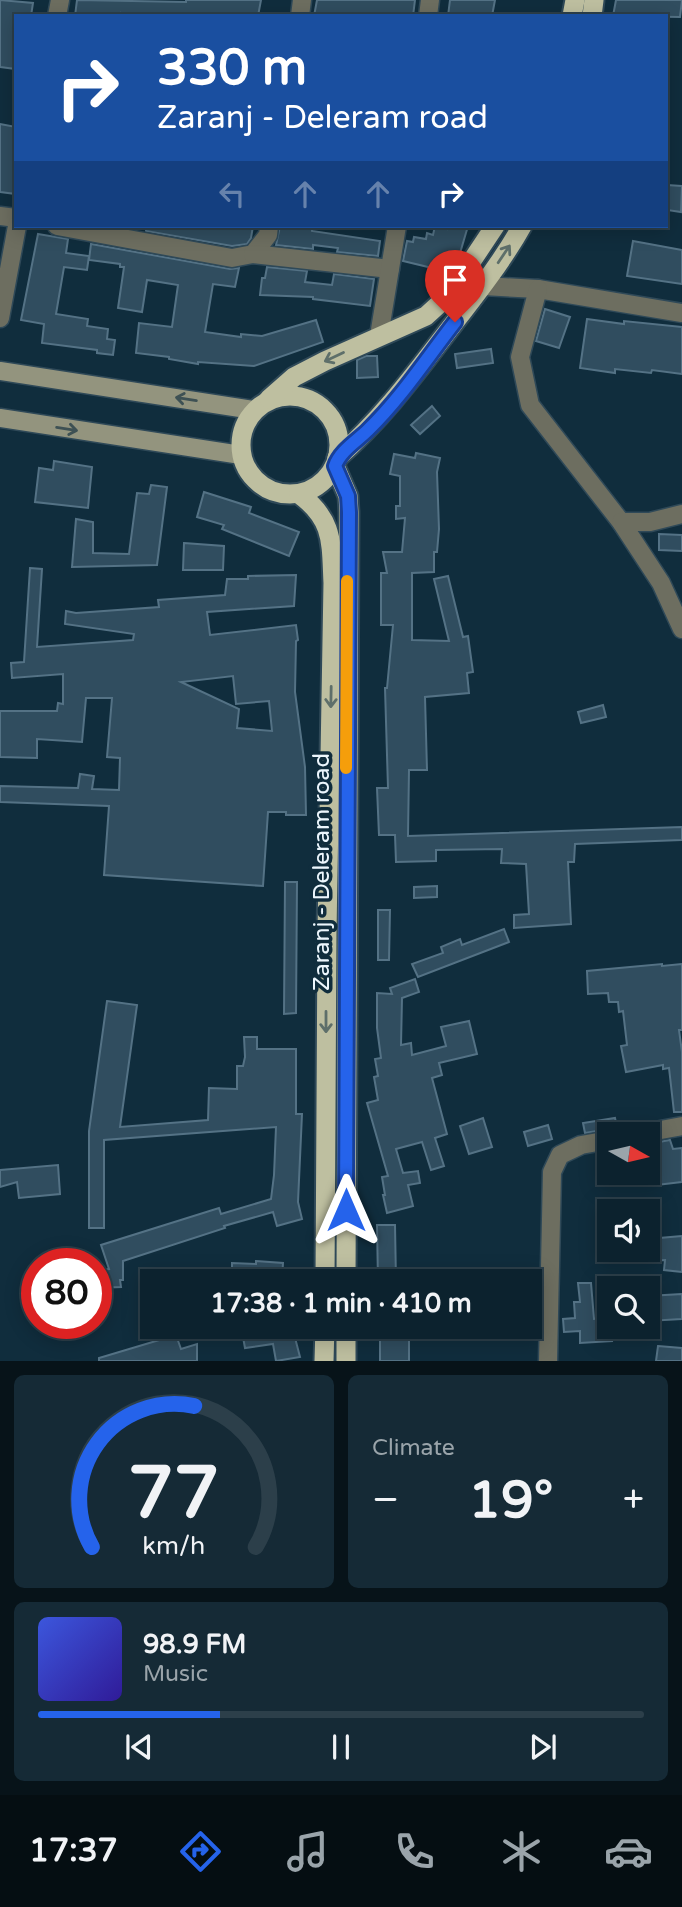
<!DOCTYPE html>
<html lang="en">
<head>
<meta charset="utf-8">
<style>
	:root { --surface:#0c222e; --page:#152a36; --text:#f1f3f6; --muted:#9aa4aa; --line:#2c3f4a; --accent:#2563eb }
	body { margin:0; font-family:"Varela Round",sans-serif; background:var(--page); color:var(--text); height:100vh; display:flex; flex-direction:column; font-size:26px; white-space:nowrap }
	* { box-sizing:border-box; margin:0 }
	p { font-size:23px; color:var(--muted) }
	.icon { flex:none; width:38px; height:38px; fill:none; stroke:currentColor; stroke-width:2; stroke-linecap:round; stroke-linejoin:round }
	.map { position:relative; height:1361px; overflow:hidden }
	.drawer { display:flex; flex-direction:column; gap:14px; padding:14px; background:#071319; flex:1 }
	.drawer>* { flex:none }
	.guide { position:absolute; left:14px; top:14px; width:654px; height:214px; border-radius:0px; box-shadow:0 4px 18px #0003,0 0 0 2px var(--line); background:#1a4fa0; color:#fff; overflow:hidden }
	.needle { width:46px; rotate:98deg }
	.controls { position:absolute; left:597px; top:1122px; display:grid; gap:14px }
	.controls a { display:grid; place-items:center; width:63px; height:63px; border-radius:0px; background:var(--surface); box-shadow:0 4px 18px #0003,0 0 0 2px var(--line); font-size:35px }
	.speed { position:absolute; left:21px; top:1248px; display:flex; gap:14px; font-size:35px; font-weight:700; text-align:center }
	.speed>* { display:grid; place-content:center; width:91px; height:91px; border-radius:50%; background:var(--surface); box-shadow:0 4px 18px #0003,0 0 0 2px var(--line); line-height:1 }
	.speed .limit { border:10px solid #d22; background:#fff; color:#111 }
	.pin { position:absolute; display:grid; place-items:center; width:60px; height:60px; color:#fff; margin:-72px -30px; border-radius:50% 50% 50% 0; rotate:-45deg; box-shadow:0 0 7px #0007 }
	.pin .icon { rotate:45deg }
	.me { position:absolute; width:77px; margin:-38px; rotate:0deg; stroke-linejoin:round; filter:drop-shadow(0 0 5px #0008) }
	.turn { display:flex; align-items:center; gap:24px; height:147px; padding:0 28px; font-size:32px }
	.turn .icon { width:91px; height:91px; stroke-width:2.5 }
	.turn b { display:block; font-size:49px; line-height:60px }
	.lanes { display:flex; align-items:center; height:66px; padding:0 28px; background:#0003; justify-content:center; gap:35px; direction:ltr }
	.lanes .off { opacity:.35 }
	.big { font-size:52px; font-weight:700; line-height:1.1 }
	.drawer .card { flex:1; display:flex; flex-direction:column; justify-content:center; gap:10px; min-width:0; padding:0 24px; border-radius:10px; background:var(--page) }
	.drawer .dial { align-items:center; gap:0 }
	.dial svg { height:182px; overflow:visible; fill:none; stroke:var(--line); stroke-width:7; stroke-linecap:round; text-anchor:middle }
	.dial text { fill:var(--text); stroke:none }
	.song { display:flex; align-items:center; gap:21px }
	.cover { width:84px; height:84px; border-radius:10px; background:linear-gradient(135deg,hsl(230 70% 55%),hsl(250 70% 35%)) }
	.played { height:7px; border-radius:4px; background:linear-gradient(90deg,var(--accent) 30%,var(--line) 30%) }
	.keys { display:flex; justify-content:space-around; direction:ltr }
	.heat { display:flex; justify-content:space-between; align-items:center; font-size:38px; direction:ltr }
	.drawer .tiles { flex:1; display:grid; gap:14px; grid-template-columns:1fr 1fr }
	.card:last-child { grid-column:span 2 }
	.trip { position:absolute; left:140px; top:1269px; width:402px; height:70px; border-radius:0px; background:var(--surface); box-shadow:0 4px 18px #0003,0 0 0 2px var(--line); font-weight:700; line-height:70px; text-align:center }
	.dock { display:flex; height:112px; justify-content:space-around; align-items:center; background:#050e12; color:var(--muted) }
	.dock .icon { width:49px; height:49px }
	.dock .active { color:var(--accent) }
	.dock b { font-size:32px; color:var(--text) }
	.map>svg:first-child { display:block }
	.building { fill:#304d5f; stroke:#547285; stroke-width:2; fill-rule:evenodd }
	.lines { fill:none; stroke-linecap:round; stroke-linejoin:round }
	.minor-casing { stroke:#2f4958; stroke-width:21 }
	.secondary-casing { stroke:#2f4958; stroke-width:21 }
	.trunk-casing { stroke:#2f4958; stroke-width:23 }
	.minor { stroke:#6d6e60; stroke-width:18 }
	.secondary { stroke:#93947e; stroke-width:18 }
	.trunk { stroke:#bebfa0; stroke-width:19 }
	.oneway { stroke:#5e6f6a }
	.oneway2 { stroke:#3e5154 }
	.route-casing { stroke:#184099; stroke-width:18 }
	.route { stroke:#2563eb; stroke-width:12 }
	.slow { stroke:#f59e0b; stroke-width:12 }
	.labels { text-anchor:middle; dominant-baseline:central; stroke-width:7; stroke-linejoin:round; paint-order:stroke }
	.street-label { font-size:23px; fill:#ecf6fd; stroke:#102d3d }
</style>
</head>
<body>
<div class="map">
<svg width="682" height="1361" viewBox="0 0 682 1361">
	<rect width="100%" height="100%" fill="#102d3d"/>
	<g class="building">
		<polygon points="0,0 33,3 31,16 16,16 16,69 0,67"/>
		<polygon points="77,0 186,2 186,0 261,0 258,16 142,16 121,13 121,16 75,16"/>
		<polygon points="317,0 415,0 413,16 314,16"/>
		<polygon points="450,0 495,0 492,16 448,16"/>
		<polygon points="616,0 682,0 680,17 613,16"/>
		<polygon points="0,124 16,127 16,194 0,192"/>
		<polygon points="667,185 682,186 681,212 667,210"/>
		<polygon points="146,226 253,226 251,238 247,244 232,246 146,231"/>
		<polygon points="280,226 312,226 312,231 380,241 378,256 337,252 338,248 313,245 313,249 276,245"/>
		<polygon points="435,226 447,229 448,226 468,226 458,260 449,272 403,261 407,241 413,242 414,237 426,239 427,233 433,235"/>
		<polygon points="38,234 68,239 66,253 89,256 87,270 64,267 56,314 88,319 87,326 108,329 107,339 115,340 113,355 97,353 97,350 42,343 44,324 21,320"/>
		<polygon points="633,241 682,250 682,284 627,276"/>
		<polygon points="91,244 230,269 239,268 235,287 213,284 205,332 241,337 241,334 262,336 316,320 323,342 254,366 198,362 198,364 169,359 169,357 136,353 139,323 172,327 178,285 147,280 142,312 118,308 124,267 120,267 120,264 89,260"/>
		<polygon points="267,267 307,271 305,282 332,285 334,274 374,279 370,306 313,299 313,297 260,295 262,278 265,278"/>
		<polygon points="545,309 570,317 559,348 536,341"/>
		<polygon points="587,319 624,324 624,321 682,327 682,374 652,370 651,373 615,369 615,373 580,368"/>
		<polygon points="491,349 493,363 457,368 455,354"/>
		<polygon points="366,356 377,356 378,377 357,378 357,360"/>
		<polygon points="432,406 440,416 420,434 411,425"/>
		<polygon points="416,453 440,458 437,472 439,529 437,552 434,552 434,572 412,573 412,640 449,641 434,579 448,576 463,637 468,636 473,672 467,673 469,693 425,697 427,770 409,770 408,836 682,827 682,840 575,844 574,862 568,862 571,924 514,928 514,915 529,914 526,864 501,863 502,849 436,850 436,861 396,862 395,835 379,835 377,788 388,788 385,688 387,688 393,625 381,625 381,573 387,573 383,552 402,552 405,518 396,519 396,506 400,506 400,476 390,474 394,454 415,458"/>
		<polygon points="54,461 92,467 88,508 35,502 39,468 53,470"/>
		<polygon points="151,485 167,487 157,565 72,567 76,519 93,522 93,553 129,554 137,493 149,494"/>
		<polygon points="204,492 251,507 249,513 299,532 289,556 222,529 224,525 197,517"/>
		<polygon points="659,534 682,535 682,551 659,550"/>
		<polygon points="184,543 224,546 223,570 183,570"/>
		<path d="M30 568 42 569 37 647 133 640 134 634 65 624 66 611 76 613 159 607 158 600 225 595 227 579H248V576L296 575 294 606 207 612 210 635 296 625 298 640 296 641 295 692 305 767 306 815H286V812H268L263 886 104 875 109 806 0 802V786L78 788 80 774 94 776 92 789 119 790 120 758 107 757 112 698H86L82 742 37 739V758L0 757V711H57L58 703 63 704V674L12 678 11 663 24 662ZM233 676 236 704 269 701 272 731 237 728 239 709 181 682Z"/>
		<polygon points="603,705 606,717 581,723 578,712"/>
		<polygon points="285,882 297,882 296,1013 284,1014"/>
		<polygon points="437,886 437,897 414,898 414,887"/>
		<polygon points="378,910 390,910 389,960 378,960"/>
		<polygon points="504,929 509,942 418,977 412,964 443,953 441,947 460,939 462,945"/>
		<polygon points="662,964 662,966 682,964 682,1030 679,1030 682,1052 682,1112 674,1112 669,1068 663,1069 663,1065 626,1072 621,1046 627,1045 623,1011 619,1012 618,1002 609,1002 608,993 588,994 587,971"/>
		<polygon points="415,979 419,992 402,998 401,1045 411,1043 412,1055 446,1046 441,1027 469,1021 477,1054 439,1063 442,1075 432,1078 447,1134 435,1138 444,1166 431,1170 422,1142 396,1149 403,1173 418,1171 420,1183 408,1185 413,1206 387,1213 383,1195 385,1195 382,1177 388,1176 367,1103 378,1100 374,1077 378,1076 375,1059 381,1058 377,1028 377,993 392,994 390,988"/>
		<polygon points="107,1001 137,1005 120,1127 208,1120 209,1088 237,1089 237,1066 243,1066 245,1057 244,1037 257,1037 257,1049 296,1049 296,1114 302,1114 298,1202 302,1219 277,1226 273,1212 224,1226 225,1228 123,1261 123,1280 120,1280 121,1287 96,1288 96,1270 109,1269 101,1245 219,1208 221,1214 271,1199 274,1175 276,1127 104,1140 104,1228 89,1228 89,1131"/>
		<polygon points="483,1118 492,1147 469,1154 460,1126"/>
		<polygon points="615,1118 618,1132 608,1129 585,1133 583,1123"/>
		<polygon points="548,1125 552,1139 528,1146 524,1132"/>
		<polygon points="670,1140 673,1149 682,1148 682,1182 648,1186 605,1186 605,1172 648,1172 648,1144"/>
		<polygon points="58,1165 60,1194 19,1198 17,1182 0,1187 0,1170"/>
		<polygon points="377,1225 395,1225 396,1281 378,1281"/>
		<polygon points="682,1236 682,1272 664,1270 665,1260 605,1263 604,1250 648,1250 648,1239"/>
		<polygon points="256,1261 283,1263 282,1281 232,1281 232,1263 256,1264"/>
		<polygon points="578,1283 591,1283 594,1319 609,1318 612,1341 580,1343 580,1331 564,1332 563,1319 575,1318 574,1302 580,1302"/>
		<polygon points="682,1294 682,1319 648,1321 648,1296"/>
		<polygon points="293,1330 300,1357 276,1361 273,1344 245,1348 243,1337"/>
		<rect x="380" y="1334" width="29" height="27"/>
		<polygon points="176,1335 181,1349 197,1344 197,1361 99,1361 99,1358"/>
		<polygon points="658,1346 682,1348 682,1361 656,1361"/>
	</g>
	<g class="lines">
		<g class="minor-casing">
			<g id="minor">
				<polyline points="57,16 60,0"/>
				<polyline points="300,16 302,0"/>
				<polyline points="428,16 430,0"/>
				<polyline points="0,216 16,218"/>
				<polyline points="57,226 232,258 253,254 268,235 269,226"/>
				<polyline points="253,254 390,269"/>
				<polyline points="483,286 538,289 682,313"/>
				<polyline points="538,289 520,357 530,405 621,522 661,583 682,629"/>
				<polyline points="0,318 17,226"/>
				<polyline points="379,336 397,226"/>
				<polyline points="621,522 650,522 682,514"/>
				<polyline points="639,1134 682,1126"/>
				<polyline points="548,1361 552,1172 560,1155 581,1145 609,1140"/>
			</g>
		</g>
		<g class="secondary-casing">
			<g id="secondary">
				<polyline points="0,371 253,410"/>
				<polyline points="0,418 241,455"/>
			</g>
		</g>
		<g class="trunk-casing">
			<g id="trunk">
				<polyline points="572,16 575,0"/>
				<polyline points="592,16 594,0"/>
				<circle cx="290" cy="445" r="49"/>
				<polyline points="269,399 294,377 325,361 426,316 449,295 495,226"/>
				<path d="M337 458C383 418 417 371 454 323 478 292 503 260 522 226"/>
				<polyline points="335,466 348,496 349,512 346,1281"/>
				<path d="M299 494C334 520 331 542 333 583L327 932 325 1281"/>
				<polyline points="346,1326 346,1361"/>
				<polyline points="324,1361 325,1326"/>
			</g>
		</g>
		<use href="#minor" class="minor"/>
		<use href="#secondary" class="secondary"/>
		<use href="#trunk" class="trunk"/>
	</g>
	<defs><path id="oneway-shaft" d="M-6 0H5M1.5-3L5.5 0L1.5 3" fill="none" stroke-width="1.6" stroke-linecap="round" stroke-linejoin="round" transform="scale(1.75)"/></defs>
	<g class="oneway">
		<use href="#oneway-shaft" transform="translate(504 254) rotate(-56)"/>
		<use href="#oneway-shaft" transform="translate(334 357) rotate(155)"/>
		<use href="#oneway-shaft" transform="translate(331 697) rotate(91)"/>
		<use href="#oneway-shaft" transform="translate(326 1022) rotate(90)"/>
	</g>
	<g class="oneway2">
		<use href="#oneway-shaft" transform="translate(186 399) rotate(-171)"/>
		<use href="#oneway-shaft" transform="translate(67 429) rotate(9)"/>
	</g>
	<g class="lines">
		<g class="route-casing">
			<path id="route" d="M346 1210 349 512 348 496 335 466C340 451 357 441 368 430 401 398 427 358 455 322"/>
		</g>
		<use href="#route" class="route"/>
		<polyline class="slow" points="346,768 347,581"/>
	</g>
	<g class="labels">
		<g class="street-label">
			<text transform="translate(322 872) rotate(-90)">Zaranj - Deleram road</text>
		</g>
	</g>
</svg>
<div class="controls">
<a><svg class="needle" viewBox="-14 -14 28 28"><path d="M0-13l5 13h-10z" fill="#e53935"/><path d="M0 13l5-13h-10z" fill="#9aa4aa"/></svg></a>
<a><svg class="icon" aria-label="sound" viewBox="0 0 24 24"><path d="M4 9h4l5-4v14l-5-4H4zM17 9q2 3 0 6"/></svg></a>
<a><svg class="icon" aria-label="search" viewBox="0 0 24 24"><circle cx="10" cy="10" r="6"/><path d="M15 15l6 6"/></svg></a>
</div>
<div class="speed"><div class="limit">80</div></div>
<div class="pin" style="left:455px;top:322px;background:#d93025"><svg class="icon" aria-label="arrive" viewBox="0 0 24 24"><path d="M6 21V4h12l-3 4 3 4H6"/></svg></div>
<svg class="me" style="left:346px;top:1210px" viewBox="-20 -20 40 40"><path d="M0-17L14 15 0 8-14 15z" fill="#2563eb" stroke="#fff" stroke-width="4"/></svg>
<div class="trip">17:38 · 1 min · 410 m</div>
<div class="guide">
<div class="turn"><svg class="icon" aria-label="right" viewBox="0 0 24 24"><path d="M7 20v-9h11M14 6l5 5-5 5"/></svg><div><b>330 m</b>Zaranj - Deleram road</div></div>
<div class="lanes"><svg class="icon off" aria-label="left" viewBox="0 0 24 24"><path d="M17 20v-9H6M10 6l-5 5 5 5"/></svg><svg class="icon off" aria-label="ahead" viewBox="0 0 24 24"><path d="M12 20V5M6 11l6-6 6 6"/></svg><svg class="icon off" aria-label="ahead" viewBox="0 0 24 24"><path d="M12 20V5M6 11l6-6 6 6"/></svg><svg class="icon" aria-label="right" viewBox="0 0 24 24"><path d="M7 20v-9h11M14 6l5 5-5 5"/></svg></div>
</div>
</div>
<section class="drawer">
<div class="tiles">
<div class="card dial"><svg viewBox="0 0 100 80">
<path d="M14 69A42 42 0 1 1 86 69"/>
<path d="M14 69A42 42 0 0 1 59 7" stroke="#2563eb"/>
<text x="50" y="56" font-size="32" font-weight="700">77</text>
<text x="50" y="72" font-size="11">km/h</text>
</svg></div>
<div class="card"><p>Climate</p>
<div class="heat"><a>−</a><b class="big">19°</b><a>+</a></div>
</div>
<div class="card">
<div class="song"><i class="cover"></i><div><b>98.9 FM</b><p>Music</p></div></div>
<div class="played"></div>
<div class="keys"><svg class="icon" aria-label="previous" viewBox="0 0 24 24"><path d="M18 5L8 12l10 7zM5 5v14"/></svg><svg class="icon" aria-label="pause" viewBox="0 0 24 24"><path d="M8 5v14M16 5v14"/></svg><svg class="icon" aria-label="next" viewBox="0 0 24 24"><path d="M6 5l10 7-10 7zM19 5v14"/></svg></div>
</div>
</div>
</section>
<nav class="dock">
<b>17:37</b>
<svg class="icon active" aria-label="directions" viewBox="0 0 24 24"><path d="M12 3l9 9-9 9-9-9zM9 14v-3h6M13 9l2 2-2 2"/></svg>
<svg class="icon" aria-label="music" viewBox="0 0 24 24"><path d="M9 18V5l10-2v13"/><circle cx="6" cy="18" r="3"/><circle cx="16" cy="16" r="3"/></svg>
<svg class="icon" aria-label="phone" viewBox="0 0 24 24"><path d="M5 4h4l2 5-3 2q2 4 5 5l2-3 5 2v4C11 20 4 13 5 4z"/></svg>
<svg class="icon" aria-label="climate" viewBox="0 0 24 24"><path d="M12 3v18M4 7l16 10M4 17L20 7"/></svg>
<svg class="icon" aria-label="car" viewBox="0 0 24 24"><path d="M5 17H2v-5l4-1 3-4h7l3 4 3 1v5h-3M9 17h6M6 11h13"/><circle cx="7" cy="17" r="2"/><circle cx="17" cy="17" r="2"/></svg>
</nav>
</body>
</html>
